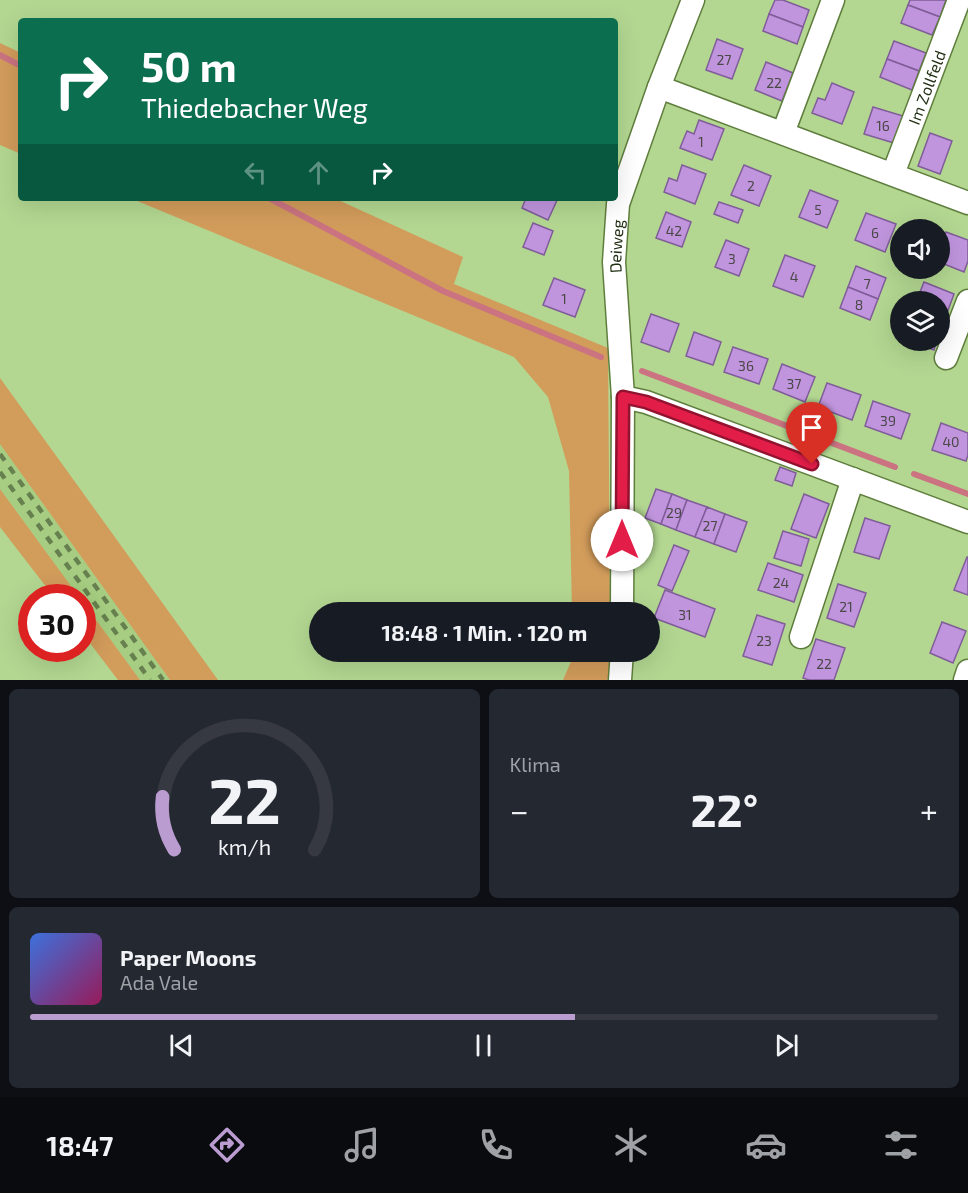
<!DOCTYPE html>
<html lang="de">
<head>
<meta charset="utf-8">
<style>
	:root { --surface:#171b24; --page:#242831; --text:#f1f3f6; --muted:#9ea1a6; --line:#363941; --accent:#bb9cd1 }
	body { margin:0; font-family:"Exo 2",sans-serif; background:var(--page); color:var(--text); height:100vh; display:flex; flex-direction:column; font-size:22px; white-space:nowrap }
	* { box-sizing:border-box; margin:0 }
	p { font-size:20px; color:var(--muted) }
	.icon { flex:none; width:33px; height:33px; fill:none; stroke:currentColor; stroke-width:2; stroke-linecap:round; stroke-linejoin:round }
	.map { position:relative; height:680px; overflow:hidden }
	.drawer { display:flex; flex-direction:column; gap:9px; padding:9px; background:#0d0f14; flex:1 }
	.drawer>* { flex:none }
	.guide { position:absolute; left:18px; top:18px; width:600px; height:183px; border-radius:6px; box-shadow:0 6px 24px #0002; background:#0b6e4f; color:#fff; overflow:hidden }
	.buttons { position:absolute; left:890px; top:219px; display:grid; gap:12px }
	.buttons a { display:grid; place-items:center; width:60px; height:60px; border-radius:50%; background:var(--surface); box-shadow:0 6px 24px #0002; font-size:30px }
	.speed { position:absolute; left:18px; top:584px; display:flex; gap:12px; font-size:30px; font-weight:700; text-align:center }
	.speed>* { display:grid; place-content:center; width:78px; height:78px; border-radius:50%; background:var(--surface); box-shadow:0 6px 24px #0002; line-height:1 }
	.speed .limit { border:9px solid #d22; background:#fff; color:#111 }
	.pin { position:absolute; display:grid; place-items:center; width:51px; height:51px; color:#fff; margin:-62px -26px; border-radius:50% 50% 50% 0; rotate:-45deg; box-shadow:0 0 6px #0007 }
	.pin .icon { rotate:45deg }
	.me { position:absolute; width:66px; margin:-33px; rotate:0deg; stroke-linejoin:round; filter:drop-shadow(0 0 4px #0008) }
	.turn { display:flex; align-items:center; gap:21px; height:126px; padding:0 24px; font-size:27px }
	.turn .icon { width:78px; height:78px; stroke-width:2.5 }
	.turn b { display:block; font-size:42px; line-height:51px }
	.lanes { display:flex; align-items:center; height:57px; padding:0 24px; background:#0003; justify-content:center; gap:30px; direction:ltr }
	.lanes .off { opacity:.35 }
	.big { font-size:45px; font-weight:700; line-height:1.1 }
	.drawer .card { flex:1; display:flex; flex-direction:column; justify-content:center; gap:9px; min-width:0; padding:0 21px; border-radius:9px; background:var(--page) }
	.drawer .dial { align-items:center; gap:0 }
	.dial svg { height:156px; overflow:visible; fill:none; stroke:var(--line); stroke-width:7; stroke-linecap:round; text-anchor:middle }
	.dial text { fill:var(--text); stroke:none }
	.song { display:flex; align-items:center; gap:18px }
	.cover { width:72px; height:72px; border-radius:9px; background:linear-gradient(135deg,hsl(220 70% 55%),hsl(330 70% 35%)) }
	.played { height:6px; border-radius:3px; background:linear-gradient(90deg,var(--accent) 60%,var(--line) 60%) }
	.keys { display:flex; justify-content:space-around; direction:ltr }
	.heat { display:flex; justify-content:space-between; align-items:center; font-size:33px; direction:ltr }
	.drawer .tiles { flex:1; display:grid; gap:9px; grid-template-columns:1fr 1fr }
	.card:last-child { grid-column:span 2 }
	.trip { position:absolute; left:309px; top:602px; width:351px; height:60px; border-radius:30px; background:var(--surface); box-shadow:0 6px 24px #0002; font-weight:700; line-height:60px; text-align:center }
	.dock { display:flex; height:96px; justify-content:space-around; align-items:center; background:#090b0e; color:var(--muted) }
	.dock .icon { width:42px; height:42px }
	.dock .active { color:var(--accent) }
	.dock b { font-size:27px; color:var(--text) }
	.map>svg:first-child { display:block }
	.built { fill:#a6cd81 }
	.green { fill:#d29c5b }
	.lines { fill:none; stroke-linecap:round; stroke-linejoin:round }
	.stream { stroke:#cb7381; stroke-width:6 }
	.building { fill:#c095de; stroke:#805d99; stroke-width:1.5 }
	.minor-casing { stroke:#5f7e3d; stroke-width:25 }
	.minor { stroke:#fff; stroke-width:22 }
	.rail { stroke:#67804f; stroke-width:4.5; stroke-dasharray:8 8; stroke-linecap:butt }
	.route-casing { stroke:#92132f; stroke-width:15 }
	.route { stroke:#e11d48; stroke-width:10 }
	.labels { text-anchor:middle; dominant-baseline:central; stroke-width:5; stroke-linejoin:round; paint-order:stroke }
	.number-label { font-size:14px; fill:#494846 }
	.street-label { font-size:16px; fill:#212f13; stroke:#c0e49e }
</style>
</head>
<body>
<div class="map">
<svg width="968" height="680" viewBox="0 0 968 680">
	<rect width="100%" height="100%" fill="#b3d791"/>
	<polygon class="built" points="0,444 170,680 140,680 83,602 82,597 79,597 0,489"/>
	<g class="green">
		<polygon points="0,43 21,53 21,154 0,145"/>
		<polygon points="130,198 334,198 463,257 454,284 608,348 610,612 572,612 569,471 548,397 514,357"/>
		<polygon points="0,378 218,680 170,680 0,444"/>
		<polygon points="0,489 79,597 54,597 0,527"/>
		<polygon points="82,602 83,602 140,680 118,680 83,634"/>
		<polygon points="573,651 610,651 610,672 607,680 563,680 573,657"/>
	</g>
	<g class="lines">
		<g class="stream">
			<polyline points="0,55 21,66"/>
			<polyline points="269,198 443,291 601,357"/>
			<polyline points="642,371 895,467"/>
			<polyline points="914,474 968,494"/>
		</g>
	</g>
	<g class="building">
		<polygon points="775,0 783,0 809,10 803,27 769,14"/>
		<polygon points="910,0 946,0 940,17 908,5"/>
		<polygon points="908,5 940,17 932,35 901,23"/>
		<polygon points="769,14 803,27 797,44 763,31"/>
		<polygon points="717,39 743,49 732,79 706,70"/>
		<polygon points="894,41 926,53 919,71 887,59"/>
		<polygon points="887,59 919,71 912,90 880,77"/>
		<polygon points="766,62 793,73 782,101 755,90"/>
		<polygon points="832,83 854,92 842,124 812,113 818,98 825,100"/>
		<polygon points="873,107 903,116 894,143 864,134"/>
		<polygon points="699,120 724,129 712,160 680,148 687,131 694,134"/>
		<polygon points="930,133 952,141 940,174 918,166"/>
		<polygon points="682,165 706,174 695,204 664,192 669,178 677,181"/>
		<polygon points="744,165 771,176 759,206 731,195"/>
		<polygon points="810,190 838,201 827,228 799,217"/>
		<polygon points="526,198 558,198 548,220 522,208"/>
		<polygon points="719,202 743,210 738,223 714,214"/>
		<polygon points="666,212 691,222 682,247 656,238"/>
		<polygon points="866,213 896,224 885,252 855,240"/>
		<polygon points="533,223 553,231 544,255 523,247"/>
		<polygon points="946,232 968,240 968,261 964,272 939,262 939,253"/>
		<polygon points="726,240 749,249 739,276 715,267"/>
		<polygon points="785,255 815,266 803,297 773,286"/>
		<polygon points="856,266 886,278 878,299 848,287"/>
		<polygon points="554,278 585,290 575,317 543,305"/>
		<polygon points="924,282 954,294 939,335 939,302 916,302"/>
		<polygon points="848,287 878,299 870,320 840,308"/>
		<polygon points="651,314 679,324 669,352 641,342"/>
		<polygon points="694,332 721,342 713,365 686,356"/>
		<polygon points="908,340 937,340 934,350"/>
		<polygon points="733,347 768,359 759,384 724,372"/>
		<polygon points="782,364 815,377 805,402 773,389"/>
		<polygon points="827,383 861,395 852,420 818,407"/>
		<polygon points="873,401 910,414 901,439 865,426"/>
		<polygon points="941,423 968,433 968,455 966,461 932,450"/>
		<polygon points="780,467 796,473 792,486 775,480"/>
		<polygon points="656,489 672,494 661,524 645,518"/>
		<polygon points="672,494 687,500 676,530 661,524"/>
		<polygon points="804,494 829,504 816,538 791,529"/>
		<polygon points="687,500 707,507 695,537 676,530"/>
		<polygon points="707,507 725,514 714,544 695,537"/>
		<polygon points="725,514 747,522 736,552 714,544"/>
		<polygon points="865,518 890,526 879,559 854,552"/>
		<polygon points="783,531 809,539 801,566 774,558"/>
		<polygon points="674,545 689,551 672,591 658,585"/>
		<polygon points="967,557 968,557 968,595 954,590"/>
		<polygon points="768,563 803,575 794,602 758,590"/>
		<polygon points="838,584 866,593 854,627 827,618"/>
		<polygon points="665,590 715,609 705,637 654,618"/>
		<polygon points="757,615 785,624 772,665 743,656"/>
		<polygon points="942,622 966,631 953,663 930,653"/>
		<polygon points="816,639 845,648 834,680 809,680 803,678"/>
	</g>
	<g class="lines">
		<g class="minor-casing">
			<g id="minor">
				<polyline points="659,87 968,203"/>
				<polyline points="783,133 833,0"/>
				<path id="s1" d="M893 174 959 0"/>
				<polyline points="946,358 968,301"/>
				<polyline points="623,397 646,402 968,522"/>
				<path id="s2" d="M622 612 623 397 614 262 618 204 659 87 693 0"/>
				<polyline points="801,637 853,479"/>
				<polyline points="620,680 622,651"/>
				<polyline points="965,680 968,671"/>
			</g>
		</g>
		<use href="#minor" class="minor"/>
		<g class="rail">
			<polyline points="0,454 163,680"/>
			<polyline points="0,472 150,680"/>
		</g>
	</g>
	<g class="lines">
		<g class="route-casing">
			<polyline id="route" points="622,540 623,397 646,402 812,464"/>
		</g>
		<use href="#route" class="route"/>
	</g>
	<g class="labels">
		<g class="number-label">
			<text x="724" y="59">27</text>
			<text x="774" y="82">22</text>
			<text x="883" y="125">16</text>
			<text x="701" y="141">1</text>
			<text x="751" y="185">2</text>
			<text x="818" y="209">5</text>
			<text x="674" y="230">42</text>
			<text x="875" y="232">6</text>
			<text x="732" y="258">3</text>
			<text x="794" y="276">4</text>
			<text x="867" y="283">7</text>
			<text x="564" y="298">1</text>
			<text x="859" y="304">8</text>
			<text x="746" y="365">36</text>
			<text x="794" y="383">37</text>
			<text x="888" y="420">39</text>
			<text x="951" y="441">40</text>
			<text x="674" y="512">29</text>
			<text x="710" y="525">27</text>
			<text x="781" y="582">24</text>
			<text x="846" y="606">21</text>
			<text x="685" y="614">31</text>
			<text x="764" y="640">23</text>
			<text x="824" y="663">22</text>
		</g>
		<g class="street-label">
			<text stroke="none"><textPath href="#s1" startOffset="93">Im Zollfeld</textPath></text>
			<text stroke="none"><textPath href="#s2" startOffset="366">Deiweg</textPath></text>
		</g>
	</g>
</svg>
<div class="buttons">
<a><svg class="icon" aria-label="sound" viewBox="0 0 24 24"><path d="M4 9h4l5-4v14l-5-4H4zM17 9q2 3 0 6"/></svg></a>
<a><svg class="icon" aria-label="layers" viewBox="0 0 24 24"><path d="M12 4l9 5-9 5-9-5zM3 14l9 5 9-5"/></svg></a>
</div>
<div class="speed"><div class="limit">30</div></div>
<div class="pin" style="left:812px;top:464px;background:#d93025"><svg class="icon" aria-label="arrive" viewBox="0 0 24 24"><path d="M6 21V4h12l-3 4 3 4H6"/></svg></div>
<svg class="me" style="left:622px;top:540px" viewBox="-20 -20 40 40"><circle r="19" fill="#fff"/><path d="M0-13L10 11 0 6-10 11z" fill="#e11d48"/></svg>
<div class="trip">18:48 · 1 Min. · 120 m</div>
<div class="guide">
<div class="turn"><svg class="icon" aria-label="right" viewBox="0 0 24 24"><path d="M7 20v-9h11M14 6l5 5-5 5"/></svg><div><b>50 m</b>Thiedebacher Weg</div></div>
<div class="lanes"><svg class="icon off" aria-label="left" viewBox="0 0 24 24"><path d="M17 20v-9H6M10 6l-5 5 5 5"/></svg><svg class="icon off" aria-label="ahead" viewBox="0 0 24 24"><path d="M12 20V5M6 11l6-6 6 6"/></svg><svg class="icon" aria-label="right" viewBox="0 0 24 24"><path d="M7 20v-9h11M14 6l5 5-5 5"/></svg></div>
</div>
</div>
<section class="drawer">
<div class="tiles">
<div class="card dial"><svg viewBox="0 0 100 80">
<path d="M14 69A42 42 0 1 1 86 69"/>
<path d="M14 69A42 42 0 0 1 8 42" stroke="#bb9cd1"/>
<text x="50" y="56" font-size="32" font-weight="700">22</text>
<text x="50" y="72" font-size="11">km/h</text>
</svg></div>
<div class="card"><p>Klima</p>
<div class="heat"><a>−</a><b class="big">22°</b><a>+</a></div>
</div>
<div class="card">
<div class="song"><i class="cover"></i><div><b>Paper Moons</b><p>Ada Vale</p></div></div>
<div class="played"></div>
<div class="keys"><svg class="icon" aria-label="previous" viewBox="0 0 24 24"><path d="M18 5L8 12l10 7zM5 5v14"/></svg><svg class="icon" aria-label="pause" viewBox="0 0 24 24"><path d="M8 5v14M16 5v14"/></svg><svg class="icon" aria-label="next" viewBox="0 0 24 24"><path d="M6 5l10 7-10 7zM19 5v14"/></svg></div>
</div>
</div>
</section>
<nav class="dock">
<b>18:47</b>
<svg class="icon active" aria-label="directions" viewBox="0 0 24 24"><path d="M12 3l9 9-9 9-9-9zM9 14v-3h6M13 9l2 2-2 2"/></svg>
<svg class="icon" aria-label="music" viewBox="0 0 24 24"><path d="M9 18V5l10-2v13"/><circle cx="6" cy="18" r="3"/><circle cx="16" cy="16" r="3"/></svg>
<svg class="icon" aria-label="phone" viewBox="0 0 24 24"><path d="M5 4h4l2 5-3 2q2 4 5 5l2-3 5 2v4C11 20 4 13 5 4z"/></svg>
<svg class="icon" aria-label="climate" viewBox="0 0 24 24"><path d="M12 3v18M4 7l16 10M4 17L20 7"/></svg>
<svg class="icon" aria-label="car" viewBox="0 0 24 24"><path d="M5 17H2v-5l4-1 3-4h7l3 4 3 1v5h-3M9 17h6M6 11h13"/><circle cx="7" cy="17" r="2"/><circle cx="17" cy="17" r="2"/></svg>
<svg class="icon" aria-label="filters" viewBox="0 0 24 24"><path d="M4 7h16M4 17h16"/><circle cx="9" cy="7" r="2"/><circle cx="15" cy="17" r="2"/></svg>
</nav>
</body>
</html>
